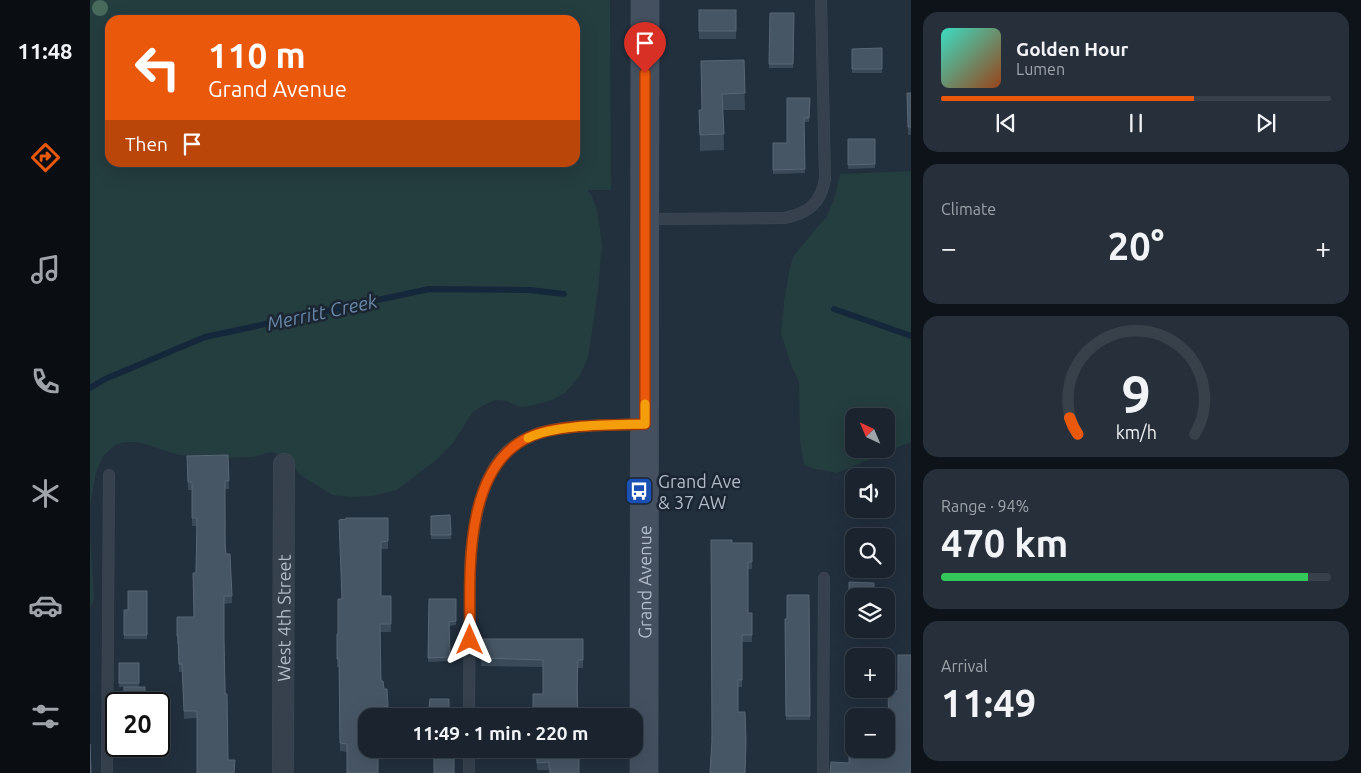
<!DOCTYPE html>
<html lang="en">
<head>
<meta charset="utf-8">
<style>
	:root { --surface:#1a232e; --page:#272f3a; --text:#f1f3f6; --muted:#9fa4aa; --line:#38404a; --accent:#ea580c }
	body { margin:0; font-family:Ubuntu,sans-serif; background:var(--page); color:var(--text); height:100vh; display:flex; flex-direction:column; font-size:19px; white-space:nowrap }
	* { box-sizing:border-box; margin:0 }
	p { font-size:16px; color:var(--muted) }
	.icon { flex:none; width:28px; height:28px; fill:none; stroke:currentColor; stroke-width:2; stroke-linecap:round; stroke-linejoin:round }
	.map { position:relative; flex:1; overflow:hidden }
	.side { display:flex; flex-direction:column; gap:12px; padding:12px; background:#0e1319; width:450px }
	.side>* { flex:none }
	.top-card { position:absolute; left:15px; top:15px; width:475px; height:152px; border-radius:15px; box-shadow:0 5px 20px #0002,0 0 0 1px var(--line); background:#ea580c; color:#fff; overflow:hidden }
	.needle { width:32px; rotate:316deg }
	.controls { position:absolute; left:755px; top:408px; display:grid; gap:10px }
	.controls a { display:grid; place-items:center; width:50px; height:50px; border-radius:10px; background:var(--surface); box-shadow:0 5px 20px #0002,0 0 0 1px var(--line); font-size:25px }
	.speed { position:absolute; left:15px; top:692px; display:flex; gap:10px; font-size:25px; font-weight:700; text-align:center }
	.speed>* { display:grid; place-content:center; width:65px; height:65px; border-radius:50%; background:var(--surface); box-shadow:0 5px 20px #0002,0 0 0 1px var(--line); line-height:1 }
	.speed .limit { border:2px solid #111; border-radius:8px; background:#fff; color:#111 }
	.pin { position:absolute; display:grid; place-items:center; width:42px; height:42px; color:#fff; margin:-51px -21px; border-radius:50% 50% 50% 0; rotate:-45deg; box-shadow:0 0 5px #0007 }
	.pin .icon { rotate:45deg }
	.me { position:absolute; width:55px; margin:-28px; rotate:0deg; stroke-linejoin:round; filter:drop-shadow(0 0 4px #0008) }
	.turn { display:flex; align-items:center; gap:18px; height:105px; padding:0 20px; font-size:22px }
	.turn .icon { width:65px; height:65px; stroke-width:2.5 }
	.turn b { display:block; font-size:35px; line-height:42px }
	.then { display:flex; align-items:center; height:48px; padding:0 20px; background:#0003; gap:10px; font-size:19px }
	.big { font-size:38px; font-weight:700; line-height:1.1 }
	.side .widget { flex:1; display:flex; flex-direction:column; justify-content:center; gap:8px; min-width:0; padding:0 18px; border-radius:15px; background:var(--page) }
	.side .dial { align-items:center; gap:0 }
	.dial svg { height:130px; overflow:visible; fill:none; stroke:var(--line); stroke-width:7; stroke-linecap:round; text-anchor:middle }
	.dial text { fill:var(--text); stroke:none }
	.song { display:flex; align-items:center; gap:15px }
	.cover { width:60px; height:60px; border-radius:8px; background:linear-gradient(135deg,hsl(170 70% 55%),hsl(20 70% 35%)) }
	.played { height:5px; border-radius:2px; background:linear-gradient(90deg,var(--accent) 65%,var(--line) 65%) }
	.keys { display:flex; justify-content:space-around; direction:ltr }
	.heat { display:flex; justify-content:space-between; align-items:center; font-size:28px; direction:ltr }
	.charge { height:8px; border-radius:4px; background:linear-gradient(90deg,#34c759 94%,var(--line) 0) }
	.trip { position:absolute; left:268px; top:708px; width:285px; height:50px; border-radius:15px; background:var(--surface); box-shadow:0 5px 20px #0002,0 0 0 1px var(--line); font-weight:700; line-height:50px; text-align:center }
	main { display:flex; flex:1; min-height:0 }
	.dock { display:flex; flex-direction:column; width:90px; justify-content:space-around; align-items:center; background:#0a0e12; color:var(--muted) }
	.dock .icon { width:35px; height:35px }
	.dock .on { color:var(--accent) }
	.dock b { font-size:22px; color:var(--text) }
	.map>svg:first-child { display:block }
	.green { fill:#243d3e; fill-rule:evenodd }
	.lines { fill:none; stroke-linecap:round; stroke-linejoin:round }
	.stream { stroke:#15273b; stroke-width:6 }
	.lane-casing { stroke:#3f4a56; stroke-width:12 }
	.street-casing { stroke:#3f4a56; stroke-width:22 }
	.secondary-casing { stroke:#3f4a56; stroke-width:29 }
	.lane { stroke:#36414d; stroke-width:11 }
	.street { stroke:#36414d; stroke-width:21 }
	.secondary { stroke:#445060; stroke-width:28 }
	.tree { fill:#486a5a }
	.wall { fill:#3a4a59 }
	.building { fill:#475665; stroke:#586675 }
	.route-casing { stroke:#983908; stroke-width:12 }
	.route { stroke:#ea580c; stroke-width:9 }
	.slow { stroke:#f59e0b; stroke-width:9 }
	.labels { text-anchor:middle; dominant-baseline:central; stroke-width:5; stroke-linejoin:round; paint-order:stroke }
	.poi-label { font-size:18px; fill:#b2bcc9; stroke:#1b2632; text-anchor:start }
	.street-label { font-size:18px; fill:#b2bcc9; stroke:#1b2632 }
	.water-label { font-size:19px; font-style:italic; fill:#6a88a9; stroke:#1b2632 }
</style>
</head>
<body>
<main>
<nav class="dock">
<b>11:48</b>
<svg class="icon on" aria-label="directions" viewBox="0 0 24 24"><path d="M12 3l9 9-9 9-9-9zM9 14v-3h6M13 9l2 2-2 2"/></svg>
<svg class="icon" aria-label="music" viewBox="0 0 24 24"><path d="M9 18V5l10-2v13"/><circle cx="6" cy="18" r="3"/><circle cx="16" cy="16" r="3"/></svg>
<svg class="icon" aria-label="phone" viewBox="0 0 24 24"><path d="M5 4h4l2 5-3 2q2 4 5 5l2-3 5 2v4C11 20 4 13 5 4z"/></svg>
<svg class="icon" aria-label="climate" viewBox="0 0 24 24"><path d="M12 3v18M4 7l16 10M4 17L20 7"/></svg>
<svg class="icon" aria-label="car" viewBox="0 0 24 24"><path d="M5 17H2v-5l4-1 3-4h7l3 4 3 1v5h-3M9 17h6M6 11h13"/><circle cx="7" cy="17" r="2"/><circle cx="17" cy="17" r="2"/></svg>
<svg class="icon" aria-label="filters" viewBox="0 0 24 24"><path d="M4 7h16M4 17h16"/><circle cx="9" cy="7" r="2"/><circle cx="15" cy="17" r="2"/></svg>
</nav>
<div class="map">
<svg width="821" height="773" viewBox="0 0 821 773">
	<rect width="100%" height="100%" fill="#222f3d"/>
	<g class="green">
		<path d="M0 0H520L521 190H497L501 194 507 209 512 245 508 291 498 358 489 377 475 393 462 400 441 406 429 407 417 401 406 400 396 404 383 412 363 443 346 460 307 490 282 496 259 497 242 495 209 474 200 461 191 455 182 452 163 457 120 458 89 455 48 442H36L25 445 13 456 6 472 0 506ZM20 20H485V162H20Z"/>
		<path d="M821 171V442L747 473 726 469 714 465 710 441 709 382 701 365 691 333 695 294 700 267 704 255 737 216 744 199 750 174ZM764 416H796V449H764Z"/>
		<polygon points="0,529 4,600 0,608"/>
	</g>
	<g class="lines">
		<g class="stream">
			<polyline points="744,309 821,336"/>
			<polyline points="0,388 15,379 115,337 339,289 440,290 474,294"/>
		</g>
		<g class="lane-casing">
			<g id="lane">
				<path d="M555 219 694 218C717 214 731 204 735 179L731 0"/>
				<path d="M379 716 380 564C383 528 389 481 415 453 423 445 434 439 444 435 471 424 525 425 555 424"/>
				<polyline points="17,773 19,475"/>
				<polyline points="379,773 379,749"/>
				<polyline points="733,773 734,578"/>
			</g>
		</g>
		<g class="street-casing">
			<g id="street">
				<path id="s1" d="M193 773 194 464"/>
			</g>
		</g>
		<g class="secondary-casing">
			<g id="secondary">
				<path id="s2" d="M554 773 555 0"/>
			</g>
		</g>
		<use href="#lane" class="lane"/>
		<use href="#street" class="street"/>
		<use href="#secondary" class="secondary"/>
	</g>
	<circle class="tree" cx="10" cy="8" r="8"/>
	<g class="wall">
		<rect x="609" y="10" width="37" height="29"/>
		<polygon points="680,13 704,13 703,68 679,68"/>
		<polygon points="792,48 792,73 762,73 762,49"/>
		<polygon points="654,60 655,110 633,110 634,150 610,151 609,110 612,110"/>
		<polygon points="817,93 821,93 821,135 818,135"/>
		<polygon points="720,98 719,122 714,122 715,173 683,174 683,143 697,143"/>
		<polygon points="758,139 785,139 785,168 758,169"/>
		<polygon points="138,455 139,489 135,489 136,554 142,596 142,603 134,604 134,640 138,760 145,773 107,718 94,719 92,672 89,672 88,644 87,644 87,617 104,617 107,526 102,526 102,490 98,490 97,456"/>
		<polygon points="360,515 361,539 341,539 341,516"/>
		<polygon points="298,518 298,549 291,549 291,596 301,596 301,632 290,632 291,681 294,689 297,689 298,715 294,715 257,752 250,751 249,667 247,667 247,641 248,634 251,599"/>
		<polygon points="642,543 662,543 662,569 658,569 658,613 662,613 662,642 652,642 652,687 648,687 621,741"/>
		<polygon points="759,582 764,596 764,615 759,615"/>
		<polygon points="57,591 57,639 34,639 34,610 38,610"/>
		<polygon points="719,595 720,720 696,720 695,619 697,619"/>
		<polygon points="339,599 366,599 366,625 359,626 360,661 338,662"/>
		<polygon points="392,639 493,639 493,668 488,668 488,716 443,716 443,694 453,694 453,667 391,666"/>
		<rect x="29" y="663" width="20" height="24"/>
		<polygon points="446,749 489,773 459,773 459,770 447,770"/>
	</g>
	<g class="building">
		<rect x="609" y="10" width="37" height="21"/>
		<polygon points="680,13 704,13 703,64 679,64"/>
		<polygon points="792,48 792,69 762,69 762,49"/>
		<polygon points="654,60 655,93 632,94 634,134 610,135 609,110 612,110 611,61"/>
		<polygon points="817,93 821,93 821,127 818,127"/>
		<polygon points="697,98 720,98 719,118 714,118 715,169 683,170 683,143 697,143"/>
		<polygon points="758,139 785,139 785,164 758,165"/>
		<polygon points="138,455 139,481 135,481 135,545 136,554 140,554 142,596 134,596 134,638 135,694 137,694 138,760 145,760 144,773 107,773 107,711 94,711 92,664 89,664 88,636 87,636 87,617 104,617 103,573 106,573 107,518 102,518 102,482 98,482 97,456"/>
		<polygon points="360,515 361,535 341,535 341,516"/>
		<polygon points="256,518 298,518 298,541 291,542 291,596 301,596 301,624 290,624 291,681 293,681 294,689 297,689 298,707 294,707 294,716 276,716 276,749 288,749 288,773 257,773 257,744 250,743 249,659 247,659 247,634 248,634 248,599 252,599 249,520 256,519"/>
		<polygon points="621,540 642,540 642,543 662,543 662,562 658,562 658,613 662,613 662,635 652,635 652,680 648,680 648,712 655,712 656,741 655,773 620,773 622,740"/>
		<polygon points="759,582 784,583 784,596 764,596 764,611 759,611"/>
		<polygon points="38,591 57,591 57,635 34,635 34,610 38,610"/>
		<polygon points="697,595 719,595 720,716 696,716 695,619 697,619"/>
		<polygon points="339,599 366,599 366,621 359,622 360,657 338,658"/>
		<polygon points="392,639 493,639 493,660 488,660 487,687 488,716 456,716 456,710 443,710 443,694 453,694 453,660 391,658"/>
		<polygon points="808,655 821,655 821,773 740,773 741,762 759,763 759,728 764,728 764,749 796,749 796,727 799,727 798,691 808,691"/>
		<rect x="29" y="663" width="20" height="20"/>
		<rect x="34" y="687" width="21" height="17"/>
		<polygon points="340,699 359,699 359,716 338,716"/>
		<polygon points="0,744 1,773 0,773"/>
		<polygon points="447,749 489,749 489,773 460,773 460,768 459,768 459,762 447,763"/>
		<rect x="344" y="754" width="20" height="19"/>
	</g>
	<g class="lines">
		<g class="route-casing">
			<path id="route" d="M380 640C380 577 371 463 444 435 471 424 525 425 555 424V73"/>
		</g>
		<use href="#route" class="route"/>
		<path class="slow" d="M438 438C467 424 521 425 555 424V404"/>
	</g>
	<defs>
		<g id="bus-square" transform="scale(1.4375)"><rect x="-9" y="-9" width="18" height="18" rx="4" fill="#1a4fb4" stroke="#1b2632"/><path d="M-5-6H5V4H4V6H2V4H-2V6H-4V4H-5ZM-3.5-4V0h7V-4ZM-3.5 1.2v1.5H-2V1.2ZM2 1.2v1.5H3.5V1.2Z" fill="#fff"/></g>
	</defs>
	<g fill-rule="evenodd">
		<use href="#bus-square" x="549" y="491"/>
	</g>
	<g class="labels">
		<g class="poi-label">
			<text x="568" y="481">Grand Ave<tspan x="568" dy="21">&amp; 37 AW</tspan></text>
		</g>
		<g class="street-label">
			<text stroke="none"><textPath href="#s2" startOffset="191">Grand Avenue</textPath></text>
			<text stroke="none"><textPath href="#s1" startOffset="155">West 4th Street</textPath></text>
		</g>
		<g class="water-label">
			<text transform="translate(232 312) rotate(-12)">Merritt Creek</text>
		</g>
	</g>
</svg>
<div class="controls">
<a><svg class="needle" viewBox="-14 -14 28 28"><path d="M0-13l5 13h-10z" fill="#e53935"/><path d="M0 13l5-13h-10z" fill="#9fa4aa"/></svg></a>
<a><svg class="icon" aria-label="sound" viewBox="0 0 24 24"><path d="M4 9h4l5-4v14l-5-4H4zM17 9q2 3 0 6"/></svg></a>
<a><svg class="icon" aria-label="search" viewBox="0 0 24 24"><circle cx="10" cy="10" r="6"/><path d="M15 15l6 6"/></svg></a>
<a><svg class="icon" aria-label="layers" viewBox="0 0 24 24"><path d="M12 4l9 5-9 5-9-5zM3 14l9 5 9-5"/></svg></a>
<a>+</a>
<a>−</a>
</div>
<div class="speed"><div class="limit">20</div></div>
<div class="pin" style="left:555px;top:73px;background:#d93025"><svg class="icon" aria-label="arrive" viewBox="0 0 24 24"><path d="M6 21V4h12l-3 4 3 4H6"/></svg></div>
<svg class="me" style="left:380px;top:640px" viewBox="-20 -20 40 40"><path d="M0-17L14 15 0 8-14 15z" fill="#ea580c" stroke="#fff" stroke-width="4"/></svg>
<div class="trip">11:49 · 1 min · 220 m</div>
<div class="top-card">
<div class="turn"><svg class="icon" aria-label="left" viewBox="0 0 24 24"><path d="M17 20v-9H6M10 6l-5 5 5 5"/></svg><div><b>110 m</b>Grand Avenue</div></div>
<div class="then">Then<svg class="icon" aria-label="arrive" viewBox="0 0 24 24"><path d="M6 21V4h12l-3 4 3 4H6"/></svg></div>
</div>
</div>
<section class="side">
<div class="widget">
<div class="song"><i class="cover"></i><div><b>Golden Hour</b><p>Lumen</p></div></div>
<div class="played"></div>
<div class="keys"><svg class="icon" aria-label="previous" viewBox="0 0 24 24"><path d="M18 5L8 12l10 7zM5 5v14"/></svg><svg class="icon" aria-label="pause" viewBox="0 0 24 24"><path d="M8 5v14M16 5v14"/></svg><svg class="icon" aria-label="next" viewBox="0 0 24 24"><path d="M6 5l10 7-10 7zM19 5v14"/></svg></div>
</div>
<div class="widget"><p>Climate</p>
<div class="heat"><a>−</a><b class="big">20°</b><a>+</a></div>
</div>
<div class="widget dial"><svg viewBox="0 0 100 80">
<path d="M14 69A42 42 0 1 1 86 69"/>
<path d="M14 69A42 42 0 0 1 9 59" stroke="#ea580c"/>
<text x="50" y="56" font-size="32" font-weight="700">9</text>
<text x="50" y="72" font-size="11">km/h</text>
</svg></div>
<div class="widget"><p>Range · 94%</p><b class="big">470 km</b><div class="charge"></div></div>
<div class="widget"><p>Arrival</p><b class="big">11:49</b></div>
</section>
</main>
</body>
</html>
